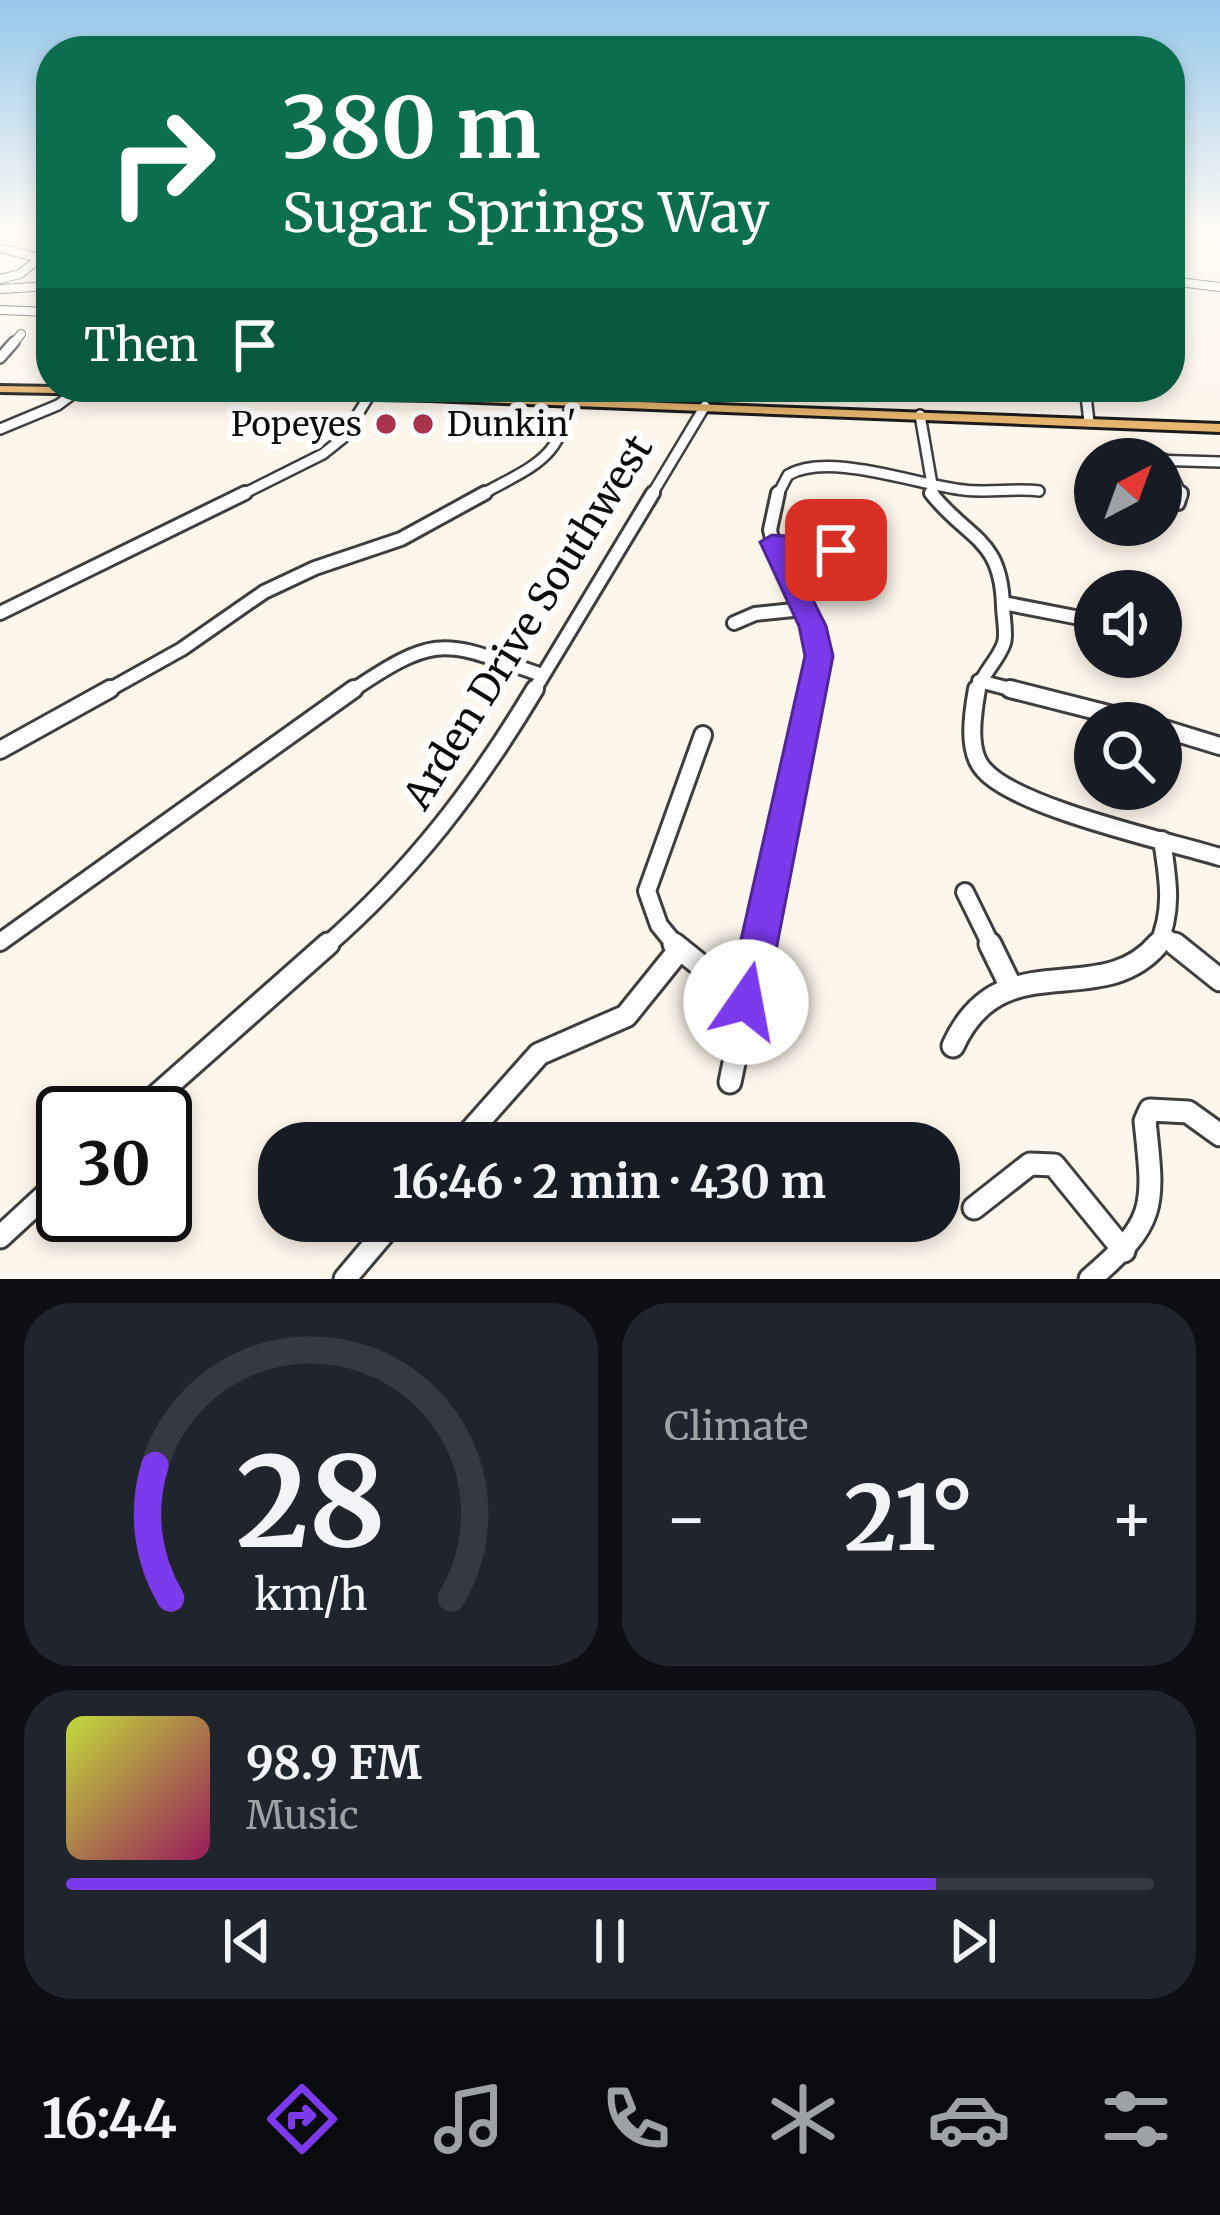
<!DOCTYPE html>
<html lang="en">
<head>
<meta charset="utf-8">
<style>
	:root { --surface:#171b24; --page:#20242c; --text:#f1f3f6; --muted:#9ea1a6; --line:#363941; --accent:#7c3aed }
	body { margin:0; font-family:Merriweather,serif; background:var(--page); color:var(--text); height:100vh; display:flex; flex-direction:column; font-size:45px; white-space:nowrap }
	* { box-sizing:border-box; margin:0 }
	p { font-size:39px; color:var(--muted) }
	.icon { flex:none; width:66px; height:66px; fill:none; stroke:currentColor; stroke-width:2; stroke-linecap:round; stroke-linejoin:round }
	.map { position:relative; height:1279px; overflow:hidden }
	.side { display:flex; flex-direction:column; gap:24px; padding:24px; background:#0d0f14; flex:1 }
	.side>* { flex:none }
	.top-card { position:absolute; left:36px; top:36px; width:1149px; height:366px; border-radius:48px; box-shadow:0 6px 18px #0003; background:#0b6e4f; color:#fff; overflow:hidden }
	.needle { width:78px; rotate:41deg }
	.controls { position:absolute; left:1074px; top:438px; display:grid; gap:24px }
	.controls a { display:grid; place-items:center; width:108px; height:108px; border-radius:50%; background:var(--surface); box-shadow:0 6px 18px #0003; font-size:60px }
	.speed { position:absolute; left:36px; top:1086px; display:flex; gap:24px; font-size:60px; font-weight:700; text-align:center }
	.speed>* { display:grid; place-content:center; width:156px; height:156px; border-radius:50%; background:var(--surface); box-shadow:0 6px 18px #0003; line-height:1 }
	.speed .limit { border:6px solid #111; border-radius:18px; background:#fff; color:#111 }
	.pin { position:absolute; display:grid; place-items:center; width:102px; height:102px; color:#fff; margin:-51px; border-radius:24px; box-shadow:0 6px 18px #0006 }
	.me { position:absolute; width:132px; margin:-66px; rotate:12deg; stroke-linejoin:round; filter:drop-shadow(0 0 9px #0008) }
	.turn { display:flex; align-items:center; gap:42px; height:252px; padding:0 48px; font-size:54px }
	.turn .icon { width:156px; height:156px; stroke-width:2.5 }
	.turn b { display:block; font-size:84px; line-height:102px }
	.then { display:flex; align-items:center; height:114px; padding:0 48px; background:#0003; gap:24px; font-size:45px }
	.big { font-size:90px; font-weight:700; line-height:1.1 }
	.side .card { flex:1; display:flex; flex-direction:column; justify-content:center; gap:18px; min-width:0; padding:0 42px; border-radius:48px; background:var(--page) }
	.side .dial { align-items:center; gap:0 }
	.dial svg { height:312px; overflow:visible; fill:none; stroke:var(--line); stroke-width:7; stroke-linecap:round; text-anchor:middle }
	.dial text { fill:var(--text); stroke:none }
	.song { display:flex; align-items:center; gap:36px }
	.cover { width:144px; height:144px; border-radius:18px; background:linear-gradient(135deg,hsl(70 70% 55%),hsl(330 70% 35%)) }
	.played { height:12px; border-radius:6px; background:linear-gradient(90deg,var(--accent) 80%,var(--line) 80%) }
	.keys { display:flex; justify-content:space-around; direction:ltr }
	.heat { display:flex; justify-content:space-between; align-items:center; font-size:66px; direction:ltr }
	.side .tiles { flex:1; display:grid; gap:24px; grid-template-columns:1fr 1fr }
	.card:last-child { grid-column:span 2 }
	.trip { position:absolute; left:258px; top:1122px; width:702px; height:120px; border-radius:48px; background:var(--surface); box-shadow:0 6px 18px #0003; font-weight:700; line-height:120px; text-align:center }
	.dock { display:flex; height:192px; justify-content:space-around; align-items:center; background:#090b0e; color:var(--muted) }
	.dock .icon { width:84px; height:84px }
	.dock .active { color:var(--accent) }
	.dock b { font-size:54px; color:var(--text) }
	.map>svg:first-child { display:block }
	.lines { fill:none; stroke-linecap:round; stroke-linejoin:round }
	.minor-far4-casing { stroke:#3e3e3e; stroke-width:10 }
	.minor-far3-casing { stroke:#3e3e3e; stroke-width:14 }
	.minor-far2-casing { stroke:#3e3e3e; stroke-width:18 }
	.minor-far1-casing { stroke:#3e3e3e; stroke-width:22 }
	.minor-casing { stroke:#3e3e3e; stroke-width:27 }
	.major-casing { stroke:#1c1c1c; stroke-width:6 }
	.minor-far4 { stroke:#fff; stroke-width:8 }
	.minor-far3 { stroke:#fff; stroke-width:9 }
	.minor-far2 { stroke:#fff; stroke-width:12 }
	.minor-far1 { stroke:#fff; stroke-width:16 }
	.minor { stroke:#fff; stroke-width:21 }
	.major { fill:#e8b66f; fill-rule:evenodd }
	.route { fill:#7c3aed; stroke:#51269a; stroke-width:3 }
	.poi-dot { fill:#aa344e; stroke:#fff; stroke-width:4.5 }
	.labels { text-anchor:middle; dominant-baseline:central; stroke-width:12; stroke-linejoin:round; paint-order:stroke }
	.far-poi-label { font-size:33px; fill:#0b0b0b; stroke:#fff; text-anchor:end }
	.street-label { font-size:39px; fill:#0b0b0b; stroke:#fff }
</style>
</head>
<body>
<div class="map">
<svg width="1220" height="1279" viewBox="0 0 1220 1279">
	<rect width="100%" height="100%" fill="#fdf6eb"/>
	<g class="lines">
		<g class="minor-far4-casing">
			<g id="minor-far4">
				<polyline points="0,279 20,274 40,258 4,249"/>
				<polyline points="1170,281 1220,287"/>
				<polyline points="0,289 51,286"/>
				<polyline points="0,310 51,312"/>
				<polyline points="12,345 21,334"/>
			</g>
		</g>
		<g class="minor-far3-casing">
			<g id="minor-far3">
				<polyline points="0,358 14,342"/>
				<polyline points="1085,387 1089,422"/>
				<polyline points="920,415 934,496"/>
				<polyline points="0,429 58,405 78,390"/>
				<polyline points="1115,459 1220,462"/>
				<polyline points="1164,459 1182,496"/>
				<polyline points="239,496 323,454 343,438 369,396"/>
				<path d="M479 496C542 461 559 461 575 387"/>
				<polyline points="651,496 705,406"/>
				<path d="M777 496 788 475C829 451 917 485 964 490 989 493 1014 488 1039 491"/>
			</g>
		</g>
		<g class="minor-far2-casing">
			<g id="minor-far2">
				<polyline points="778,493 770,530 775,552 817,640 819,656 812,692"/>
				<path d="M931 493C968 540 1001 537 1003 606 1003 616 1007 633 1004 643 998 661 982 673 977 692"/>
				<polyline points="1161,503 1178,503 1181,493"/>
				<polyline points="772,543 818,544 855,557"/>
				<polyline points="1003,603 1090,620"/>
				<polyline points="0,613 245,493"/>
				<polyline points="734,623 755,614 803,609"/>
				<polyline points="979,681 1022,692"/>
				<polyline points="105,692 182,649 264,592 315,568 401,539 485,493"/>
				<path d="M350 692C440 631 444 642 542 675"/>
				<polyline points="533,692 653,493"/>
			</g>
		</g>
		<g class="minor-far1-casing">
			<g id="minor-far1">
				<path d="M977 689C973 712 966 751 984 770 1017 808 1167 841 1220 857"/>
				<polyline points="1010,689 1144,723"/>
				<polyline points="1161,728 1220,746"/>
				<polyline points="0,750 110,689"/>
				<polyline points="965,892 992,947"/>
				<polyline points="1164,936 1179,947"/>
				<polyline points="0,942 354,689"/>
				<path d="M325 947C413 870 475 789 535 689"/>
				<polyline points="677,947 659,925 647,891 703,735"/>
				<polyline points="758,947 812,689"/>
				<path d="M1157 947C1174 911 1168 879 1162 840"/>
			</g>
		</g>
		<g class="minor-casing">
			<g id="minor">
				<polyline points="674,944 746,1002"/>
				<polyline points="990,944 1011,987"/>
				<polyline points="1175,944 1220,980"/>
				<path d="M953 1046C1001 940 1099 1013 1158 944"/>
				<polyline points="730,1082 759,944"/>
				<polyline points="137,1113 328,944"/>
				<polyline points="460,1143 539,1054 626,1016 680,949"/>
				<polyline points="974,1208 1030,1164 1054,1165 1124,1251"/>
				<polyline points="0,1237 63,1179"/>
				<polyline points="345,1279 394,1221"/>
				<path d="M1090 1279C1158 1221 1154 1206 1145 1121L1150 1110 1188 1112 1220 1135"/>
			</g>
		</g>
		<g class="major-casing">
			<polygon id="major" points="0,386 429,394 1220,424 1220,432 429,400 0,392"/>
		</g>
		<use href="#minor-far4" class="minor-far4"/>
		<use href="#minor-far3" class="minor-far3"/>
		<use href="#minor-far2" class="minor-far2"/>
		<use href="#minor-far1" class="minor-far1"/>
		<use href="#minor" class="minor"/>
		<use href="#major" class="major"/>
	</g>
	<linearGradient id="sky" x2="0" y2="1"><stop stop-color="#94c7ea"/><stop offset="0.56" stop-color="#fefbf6"/><stop offset="1" stop-color="#fefbf6" stop-opacity="0"/></linearGradient>
	<rect width="1220" height="407" fill="url(#sky)"/>
	<polygon class="route" points="772,535 836,542 848,550 836,557 789,552 826,626 833,656 766,1002 760,1016 746,1022 732,1016 727,1002 805,656 799,626 760,542"/>
	<g class="poi-dot">
		<circle cx="386" cy="424" r="12"/>
		<circle cx="423" cy="424" r="12"/>
	</g>
	<g class="labels">
		<g class="far-poi-label">
			<text x="362" y="424">Popeyes</text>
			<text x="447" y="424" text-anchor="start">Dunkin'</text>
		</g>
		<g class="street-label">
			<text transform="translate(528 622) rotate(-58)">Arden Drive Southwest</text>
		</g>
	</g>
</svg>
<div class="controls">
<a><svg class="needle" viewBox="-14 -14 28 28"><path d="M0-13l5 13h-10z" fill="#e53935"/><path d="M0 13l5-13h-10z" fill="#9ea1a6"/></svg></a>
<a><svg class="icon" aria-label="sound" viewBox="0 0 24 24"><path d="M4 9h4l5-4v14l-5-4H4zM17 9q2 3 0 6"/></svg></a>
<a><svg class="icon" aria-label="search" viewBox="0 0 24 24"><circle cx="10" cy="10" r="6"/><path d="M15 15l6 6"/></svg></a>
</div>
<div class="speed"><div class="limit">30</div></div>
<div class="pin" style="left:836px;top:550px;background:#d93025"><svg class="icon" aria-label="arrive" viewBox="0 0 24 24"><path d="M6 21V4h12l-3 4 3 4H6"/></svg></div>
<svg class="me" style="left:746px;top:1002px" viewBox="-20 -20 40 40"><circle r="19" fill="#fff"/><path d="M0-13L10 11 0 6-10 11z" fill="#7c3aed"/></svg>
<div class="trip">16:46 · 2 min · 430 m</div>
<div class="top-card">
<div class="turn"><svg class="icon" aria-label="right" viewBox="0 0 24 24"><path d="M7 20v-9h11M14 6l5 5-5 5"/></svg><div><b>380 m</b>Sugar Springs Way</div></div>
<div class="then">Then<svg class="icon" aria-label="arrive" viewBox="0 0 24 24"><path d="M6 21V4h12l-3 4 3 4H6"/></svg></div>
</div>
</div>
<section class="side">
<div class="tiles">
<div class="card dial"><svg viewBox="0 0 100 80">
<path d="M14 69A42 42 0 1 1 86 69"/>
<path d="M14 69A42 42 0 0 1 10 35" stroke="#7c3aed"/>
<text x="50" y="56" font-size="32" font-weight="700">28</text>
<text x="50" y="72" font-size="11">km/h</text>
</svg></div>
<div class="card"><p>Climate</p>
<div class="heat"><a>−</a><b class="big">21°</b><a>+</a></div>
</div>
<div class="card">
<div class="song"><i class="cover"></i><div><b>98.9 FM</b><p>Music</p></div></div>
<div class="played"></div>
<div class="keys"><svg class="icon" aria-label="previous" viewBox="0 0 24 24"><path d="M18 5L8 12l10 7zM5 5v14"/></svg><svg class="icon" aria-label="pause" viewBox="0 0 24 24"><path d="M8 5v14M16 5v14"/></svg><svg class="icon" aria-label="next" viewBox="0 0 24 24"><path d="M6 5l10 7-10 7zM19 5v14"/></svg></div>
</div>
</div>
</section>
<nav class="dock">
<b>16:44</b>
<svg class="icon active" aria-label="directions" viewBox="0 0 24 24"><path d="M12 3l9 9-9 9-9-9zM9 14v-3h6M13 9l2 2-2 2"/></svg>
<svg class="icon" aria-label="music" viewBox="0 0 24 24"><path d="M9 18V5l10-2v13"/><circle cx="6" cy="18" r="3"/><circle cx="16" cy="16" r="3"/></svg>
<svg class="icon" aria-label="phone" viewBox="0 0 24 24"><path d="M5 4h4l2 5-3 2q2 4 5 5l2-3 5 2v4C11 20 4 13 5 4z"/></svg>
<svg class="icon" aria-label="climate" viewBox="0 0 24 24"><path d="M12 3v18M4 7l16 10M4 17L20 7"/></svg>
<svg class="icon" aria-label="car" viewBox="0 0 24 24"><path d="M5 17H2v-5l4-1 3-4h7l3 4 3 1v5h-3M9 17h6M6 11h13"/><circle cx="7" cy="17" r="2"/><circle cx="17" cy="17" r="2"/></svg>
<svg class="icon" aria-label="filters" viewBox="0 0 24 24"><path d="M4 7h16M4 17h16"/><circle cx="9" cy="7" r="2"/><circle cx="15" cy="17" r="2"/></svg>
</nav>
</body>
</html>
